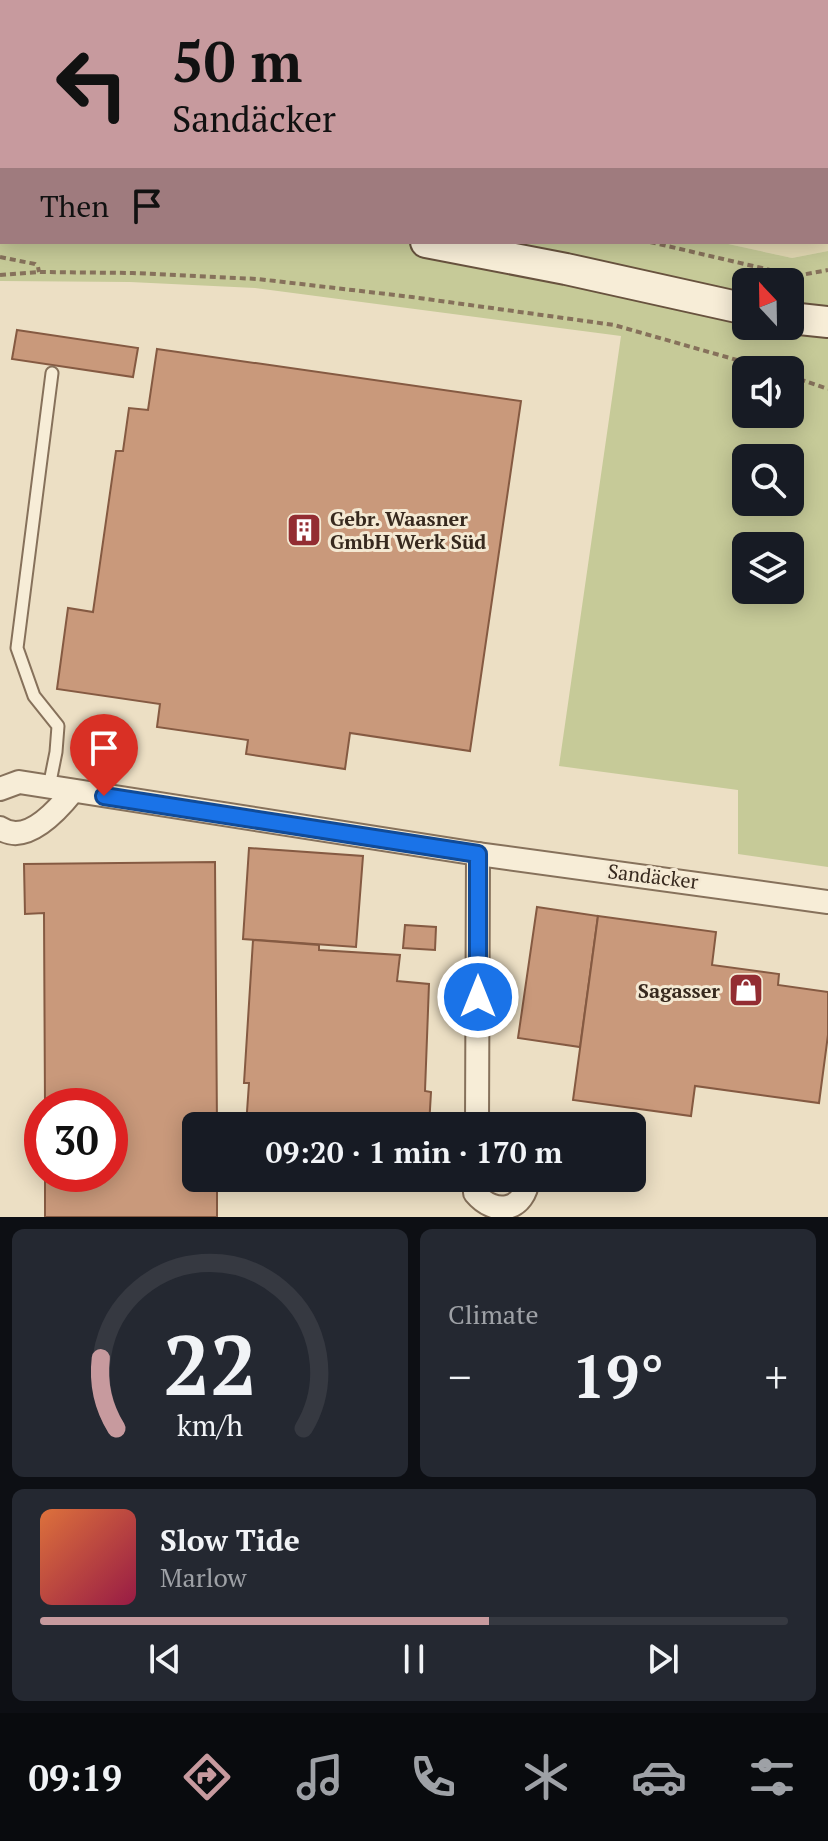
<!DOCTYPE html>
<html lang="en">
<head>
<meta charset="utf-8">
<style>
	:root { --surface:#171b24; --page:#242831; --text:#f1f3f6; --muted:#9ea1a6; --line:#363941; --accent:#c79a9e }
	body { margin:0; font-family:"PT Serif",serif; background:var(--page); color:var(--text); height:100vh; display:flex; flex-direction:column; font-size:30px; white-space:nowrap }
	* { box-sizing:border-box; margin:0 }
	p { font-size:26px; color:var(--muted) }
	.icon { flex:none; width:44px; height:44px; fill:none; stroke:currentColor; stroke-width:2; stroke-linecap:round; stroke-linejoin:round }
	.map { position:relative; height:1217px; overflow:hidden }
	.sheet { display:flex; flex-direction:column; gap:12px; padding:12px; background:#0d0f14; flex:1 }
	.sheet>* { flex:none }
	.top-card { position:absolute; left:0px; top:0px; width:828px; height:244px; box-shadow:0 4px 20px #0003; background:#c79a9e; color:#111; overflow:hidden }
	.needle { width:52px; rotate:338deg }
	.controls { position:absolute; left:732px; top:268px; display:grid; gap:16px }
	.controls a { display:grid; place-items:center; width:72px; height:72px; border-radius:12px; background:var(--surface); box-shadow:0 4px 20px #0003; font-size:40px }
	.speed { position:absolute; left:24px; top:1088px; display:flex; gap:16px; font-size:40px; font-weight:700; text-align:center }
	.speed>* { display:grid; place-content:center; width:104px; height:104px; border-radius:50%; background:var(--surface); box-shadow:0 4px 20px #0003; line-height:1 }
	.speed .limit { border:12px solid #d22; background:#fff; color:#111 }
	.pin { position:absolute; display:grid; place-items:center; width:68px; height:68px; color:#fff; margin:-82px -34px; border-radius:50% 50% 50% 0; rotate:-45deg; box-shadow:0 0 8px #0007 }
	.pin .icon { rotate:45deg }
	.me { position:absolute; width:88px; margin:-44px; rotate:0deg; stroke-linejoin:round; filter:drop-shadow(0 0 6px #0008) }
	.turn { display:flex; align-items:center; gap:28px; height:168px; padding:0 40px; font-size:36px }
	.turn .icon { width:104px; height:104px; stroke-width:2.5 }
	.turn b { display:block; font-size:56px; line-height:68px }
	.then { display:flex; align-items:center; height:76px; padding:0 40px; background:#0003; gap:16px; font-size:30px }
	.big { font-size:60px; font-weight:700; line-height:1.1 }
	.sheet .card { flex:1; display:flex; flex-direction:column; justify-content:center; gap:12px; min-width:0; padding:0 28px; border-radius:12px; background:var(--page) }
	.sheet .dial { align-items:center; gap:0 }
	.dial svg { height:208px; overflow:visible; fill:none; stroke:var(--line); stroke-width:7; stroke-linecap:round; text-anchor:middle }
	.dial text { fill:var(--text); stroke:none }
	.song { display:flex; align-items:center; gap:24px }
	.cover { width:96px; height:96px; border-radius:12px; background:linear-gradient(135deg,hsl(20 70% 55%),hsl(340 70% 35%)) }
	.played { height:8px; border-radius:4px; background:linear-gradient(90deg,var(--accent) 60%,var(--line) 60%) }
	.keys { display:flex; justify-content:space-around; direction:ltr }
	.heat { display:flex; justify-content:space-between; align-items:center; font-size:44px; direction:ltr }
	.sheet .tiles { flex:1; display:grid; gap:12px; grid-template-columns:1fr 1fr }
	.card:last-child { grid-column:span 2 }
	.trip { position:absolute; left:182px; top:1112px; width:464px; height:80px; border-radius:12px; background:var(--surface); box-shadow:0 4px 20px #0003; font-weight:700; line-height:80px; text-align:center }
	.dock { display:flex; height:128px; justify-content:space-around; align-items:center; background:#090b0e; color:var(--muted) }
	.dock .icon { width:56px; height:56px }
	.dock .active { color:var(--accent) }
	.dock b { font-size:36px; color:var(--text) }
	.map>svg:first-child { display:block }
	.farmland { fill:#e2d8b2 }
	.green { fill:#c6ca98; fill-rule:evenodd }
	.building { fill:#c9997b; stroke:#855a42; stroke-width:2 }
	.lines { fill:none; stroke-linecap:round; stroke-linejoin:round }
	.service-casing { stroke:#86715b; stroke-width:15 }
	.minor-casing { stroke:#86715b; stroke-width:26 }
	.secondary-casing { stroke:#68523e; stroke-width:34 }
	.path { stroke:#86715b; stroke-width:4; stroke-dasharray:6 4; stroke-linecap:butt }
	.service { stroke:#f7edd7; stroke-width:11 }
	.minor { stroke:#f7edd7; stroke-width:22 }
	.secondary { stroke:#f7edd7; stroke-width:30 }
	.route-casing { stroke:#114b97; stroke-width:20 }
	.route { stroke:#1a73e8; stroke-width:14 }
	.labels { text-anchor:middle; dominant-baseline:central; stroke-width:6; stroke-linejoin:round; paint-order:stroke }
	.poi-label { font-size:20px; font-weight:bold; fill:#37291e; stroke:#f4e9d3; text-anchor:start }
	.street-label { font-size:20px; fill:#37291e; stroke:#f4e9d3 }
</style>
</head>
<body>
<div class="map">
<svg width="828" height="1217" viewBox="0 0 828 1217">
	<rect width="100%" height="100%" fill="#ecdfc4"/>
	<polygon class="farmland" points="182,0 828,0 828,251 792,258 719,242 826,242 826,2"/>
	<path class="green" d="M0 0 182 2H2V242H719L792 258 828 251V867L738 854V790L559 766 621 336 255 288 130 282 0 281ZM746 282H790V326H746ZM746 370H790V414H746ZM746 458H790V502H746ZM746 546H790V590H746Z"/>
	<g class="building">
		<polygon points="17,330 138,348 133,377 12,359"/>
		<polygon points="157,349 521,401 470,751 350,733 345,769 246,754 248,740 157,727 160,704 57,689 68,608 93,612 116,451 123,451 129,408 148,410"/>
		<polygon points="249,848 363,856 356,947 243,939"/>
		<polygon points="215,862 217,1126 196,1126 196,1178 217,1178 217,1217 45,1217 45,1174 110,1174 110,1106 45,1106 44,913 25,914 24,864"/>
		<polygon points="537,907 598,916 580,1047 518,1038"/>
		<polygon points="598,916 716,932 712,965 779,974 778,985 828,992 828,1035 819,1103 695,1086 691,1116 573,1100"/>
		<polygon points="405,925 436,927 435,950 403,948"/>
		<polygon points="253,940 319,945 319,950 400,955 397,981 429,984 425,1091 431,1092 429,1126 246,1126 249,1083 244,1083"/>
		<polygon points="343,1178 427,1178 427,1184"/>
	</g>
	<g class="lines">
		<g class="service-casing">
			<polyline id="service" points="49,787 56,752 58,726 34,696 17,648 52,373"/>
		</g>
		<g class="minor-casing">
			<g id="minor">
				<polyline points="0,789 19,782 478,854 828,902"/>
				<path d="M0 828C26 846 57 811 73 791"/>
				<polyline points="477,1126 478,854"/>
				<path d="M475 1178V1193C495 1217 525 1211 528 1178"/>
			</g>
		</g>
		<g class="secondary-casing">
			<g id="secondary">
				<polyline points="0,197 2,197"/>
				<polyline points="426,242 566,269 746,309"/>
				<polyline points="790,318 828,322"/>
			</g>
		</g>
		<g class="path">
			<polyline points="0,32 2,34"/>
			<polyline points="0,124 2,124"/>
			<polyline points="0,144 2,143"/>
			<polyline points="650,242 796,276 828,270"/>
			<polyline points="0,257 35,264 38,267 39,272"/>
			<polyline points="0,275 39,272 133,273 258,279 412,297 614,325 772,370"/>
			<polyline points="790,376 828,389"/>
		</g>
		<use href="#service" class="service"/>
		<use href="#minor" class="minor"/>
		<use href="#secondary" class="secondary"/>
	</g>
	<g class="lines">
		<g class="route-casing">
			<polyline id="route" points="104,796 478,854 478,997"/>
		</g>
		<use href="#route" class="route"/>
	</g>
	<defs>
		<g id="building-square" transform="scale(1.8)"><rect x="-9" y="-9" width="18" height="18" rx="4" fill="#932d32" stroke="#f4e9d3"/><path d="M-4-6H4V6H1V3H-1V6H-4ZM-2.5-4.3h1.7v1.8h-1.7ZM.8-4.3h1.7v1.8H.8ZM-2.5-1h1.7V.8h-1.7ZM.8-1h1.7V.8H.8Z" fill="#fff"/></g>
		<g id="shop-square" transform="scale(1.8)"><rect x="-9" y="-9" width="18" height="18" rx="4" fill="#932d32" stroke="#f4e9d3"/><path d="M-5-2.5h2.3a2.7 3.5 0 0 1 5.4 0H5L5.5 6h-11ZM-1.5-2.5h3a1.5 2.3 0 0 0-3 0Z" fill="#fff"/></g>
	</defs>
	<g fill-rule="evenodd">
		<use href="#building-square" x="304" y="530"/>
		<use href="#shop-square" x="746" y="990"/>
	</g>
	<g class="labels">
		<g class="poi-label">
			<text x="330" y="518">Gebr. Waasner<tspan x="330" dy="23">GmbH Werk Süd</tspan></text>
			<text x="720" y="990" text-anchor="end">Sagasser</text>
		</g>
		<g class="street-label">
			<text transform="translate(653 876) rotate(7)">Sandäcker</text>
		</g>
	</g>
</svg>
<div class="controls">
<a><svg class="needle" viewBox="-14 -14 28 28"><path d="M0-13l5 13h-10z" fill="#e53935"/><path d="M0 13l5-13h-10z" fill="#9ea1a6"/></svg></a>
<a><svg class="icon" aria-label="sound" viewBox="0 0 24 24"><path d="M4 9h4l5-4v14l-5-4H4zM17 9q2 3 0 6"/></svg></a>
<a><svg class="icon" aria-label="search" viewBox="0 0 24 24"><circle cx="10" cy="10" r="6"/><path d="M15 15l6 6"/></svg></a>
<a><svg class="icon" aria-label="layers" viewBox="0 0 24 24"><path d="M12 4l9 5-9 5-9-5zM3 14l9 5 9-5"/></svg></a>
</div>
<div class="speed"><div class="limit">30</div></div>
<div class="pin" style="left:104px;top:796px;background:#d93025"><svg class="icon" aria-label="arrive" viewBox="0 0 24 24"><path d="M6 21V4h12l-3 4 3 4H6"/></svg></div>
<svg class="me" style="left:478px;top:997px" viewBox="-20 -20 40 40"><circle r="17" fill="#1a73e8" stroke="#fff" stroke-width="3"/><path d="M0-11L8 9 0 5-8 9z" fill="#fff"/></svg>
<div class="trip">09:20 · 1 min · 170 m</div>
<div class="top-card">
<div class="turn"><svg class="icon" aria-label="left" viewBox="0 0 24 24"><path d="M17 20v-9H6M10 6l-5 5 5 5"/></svg><div><b>50 m</b>Sandäcker</div></div>
<div class="then">Then<svg class="icon" aria-label="arrive" viewBox="0 0 24 24"><path d="M6 21V4h12l-3 4 3 4H6"/></svg></div>
</div>
</div>
<section class="sheet">
<div class="tiles">
<div class="card dial"><svg viewBox="0 0 100 80">
<path d="M14 69A42 42 0 1 1 86 69"/>
<path d="M14 69A42 42 0 0 1 8 42" stroke="#c79a9e"/>
<text x="50" y="56" font-size="32" font-weight="700">22</text>
<text x="50" y="72" font-size="11">km/h</text>
</svg></div>
<div class="card"><p>Climate</p>
<div class="heat"><a>−</a><b class="big">19°</b><a>+</a></div>
</div>
<div class="card">
<div class="song"><i class="cover"></i><div><b>Slow Tide</b><p>Marlow</p></div></div>
<div class="played"></div>
<div class="keys"><svg class="icon" aria-label="previous" viewBox="0 0 24 24"><path d="M18 5L8 12l10 7zM5 5v14"/></svg><svg class="icon" aria-label="pause" viewBox="0 0 24 24"><path d="M8 5v14M16 5v14"/></svg><svg class="icon" aria-label="next" viewBox="0 0 24 24"><path d="M6 5l10 7-10 7zM19 5v14"/></svg></div>
</div>
</div>
</section>
<nav class="dock">
<b>09:19</b>
<svg class="icon active" aria-label="directions" viewBox="0 0 24 24"><path d="M12 3l9 9-9 9-9-9zM9 14v-3h6M13 9l2 2-2 2"/></svg>
<svg class="icon" aria-label="music" viewBox="0 0 24 24"><path d="M9 18V5l10-2v13"/><circle cx="6" cy="18" r="3"/><circle cx="16" cy="16" r="3"/></svg>
<svg class="icon" aria-label="phone" viewBox="0 0 24 24"><path d="M5 4h4l2 5-3 2q2 4 5 5l2-3 5 2v4C11 20 4 13 5 4z"/></svg>
<svg class="icon" aria-label="climate" viewBox="0 0 24 24"><path d="M12 3v18M4 7l16 10M4 17L20 7"/></svg>
<svg class="icon" aria-label="car" viewBox="0 0 24 24"><path d="M5 17H2v-5l4-1 3-4h7l3 4 3 1v5h-3M9 17h6M6 11h13"/><circle cx="7" cy="17" r="2"/><circle cx="17" cy="17" r="2"/></svg>
<svg class="icon" aria-label="filters" viewBox="0 0 24 24"><path d="M4 7h16M4 17h16"/><circle cx="9" cy="7" r="2"/><circle cx="15" cy="17" r="2"/></svg>
</nav>
</body>
</html>
